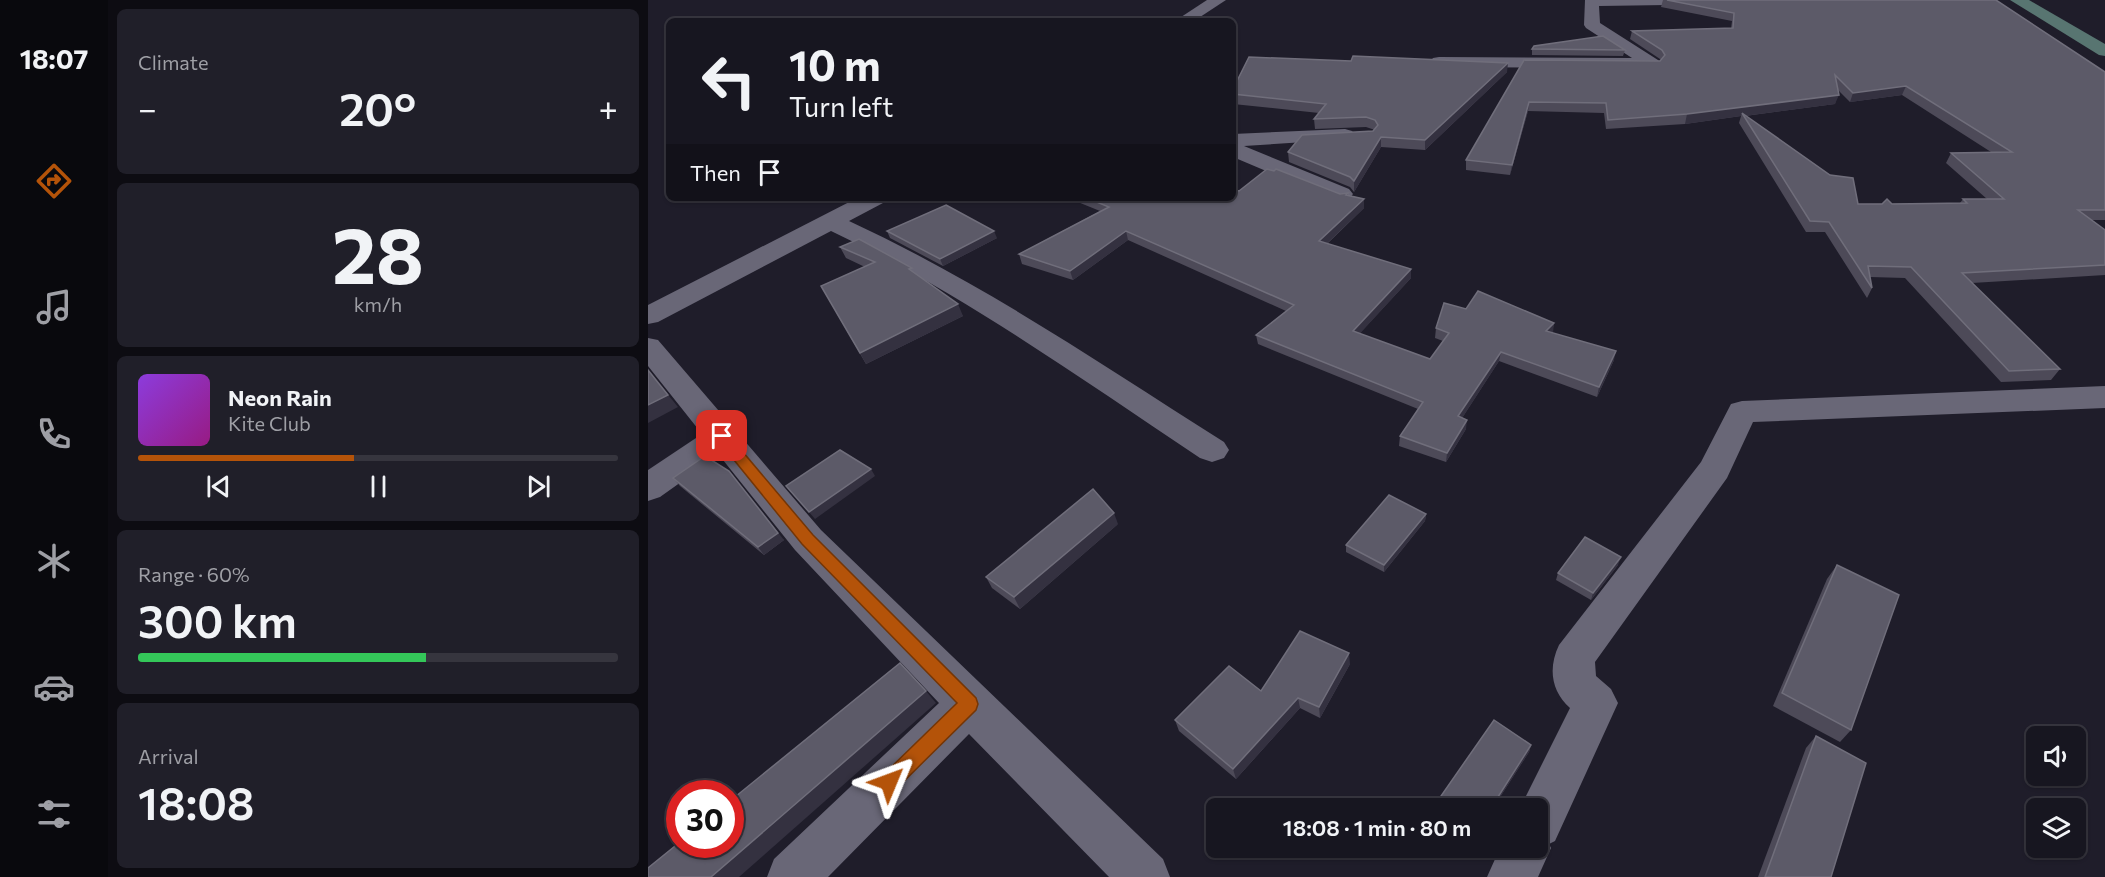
<!DOCTYPE html>
<html lang="en">
<head>
<meta charset="utf-8">
<style>
	:root { --surface:#171620; --page:#201f29; --text:#f1f3f6; --muted:#9e9fa5; --line:#36353e; --accent:#b45309 }
	body { margin:0; font-family:Commissioner,sans-serif; background:var(--page); color:var(--text); height:100vh; display:flex; flex-direction:column; font-size:22px; white-space:nowrap }
	* { box-sizing:border-box; margin:0 }
	p { font-size:20px; color:var(--muted) }
	.icon { flex:none; width:33px; height:33px; fill:none; stroke:currentColor; stroke-width:2; stroke-linecap:round; stroke-linejoin:round }
	.map { position:relative; flex:1; overflow:hidden }
	.side { display:flex; flex-direction:column; gap:9px; padding:9px; background:#0d0c12; width:540px }
	.side>* { flex:none }
	.top-card { position:absolute; left:18px; top:18px; width:570px; height:183px; border-radius:9px; box-shadow:0 2px 4px #0004,0 0 0 2px var(--line); background:#171620; color:var(--text); overflow:hidden }
	.tools { position:absolute; left:1378px; top:726px; display:grid; gap:12px }
	.tools a { display:grid; place-items:center; width:60px; height:60px; border-radius:9px; background:var(--surface); box-shadow:0 2px 4px #0004,0 0 0 2px var(--line); font-size:30px }
	.speed { position:absolute; left:18px; top:780px; display:flex; gap:12px; font-size:30px; font-weight:700; text-align:center }
	.speed>* { display:grid; place-content:center; width:78px; height:78px; border-radius:50%; background:var(--surface); box-shadow:0 2px 4px #0004,0 0 0 2px var(--line); line-height:1 }
	.speed .limit { border:9px solid #d22; background:#fff; color:#111 }
	.pin { position:absolute; display:grid; place-items:center; width:51px; height:51px; color:#fff; margin:-26px; border-radius:12px; box-shadow:0 3px 9px #0006 }
	.me { position:absolute; width:66px; margin:-33px; rotate:46deg; stroke-linejoin:round; filter:drop-shadow(0 0 4px #0008) }
	.turn { display:flex; align-items:center; gap:21px; height:126px; padding:0 24px; font-size:27px }
	.turn .icon { width:78px; height:78px; stroke-width:2.5 }
	.turn b { display:block; font-size:42px; line-height:51px }
	.then { display:flex; align-items:center; height:57px; padding:0 24px; background:#0003; gap:12px; font-size:22px }
	.big { font-size:45px; font-weight:600; line-height:1.1 }
	.side .tile { flex:1; display:flex; flex-direction:column; justify-content:center; gap:9px; min-width:0; padding:0 21px; border-radius:9px; background:var(--page) }
	.side .dial { align-items:center; gap:0 }
	.dial b { font-size:78px; line-height:1 }
	.song { display:flex; align-items:center; gap:18px }
	.cover { width:72px; height:72px; border-radius:9px; background:linear-gradient(135deg,hsl(270 70% 55%),hsl(310 70% 35%)) }
	.played { height:6px; border-radius:3px; background:linear-gradient(90deg,var(--accent) 45%,var(--line) 45%) }
	.keys { display:flex; justify-content:space-around; direction:ltr }
	.heat { display:flex; justify-content:space-between; align-items:center; font-size:33px; direction:ltr }
	.charge { height:9px; border-radius:4px; background:linear-gradient(90deg,#34c759 60%,var(--line) 0) }
	.trip { position:absolute; left:558px; top:798px; width:342px; height:60px; border-radius:9px; background:var(--surface); box-shadow:0 2px 4px #0004,0 0 0 2px var(--line); font-weight:600; line-height:60px; text-align:center }
	main { display:flex; flex:1; min-height:0 }
	.tab-bar { display:flex; flex-direction:column; width:108px; justify-content:space-around; align-items:center; background:#09090d; color:var(--muted) }
	.tab-bar .icon { width:42px; height:42px }
	.tab-bar .current { color:var(--accent) }
	.tab-bar b { font-size:27px; color:var(--text) }
	.map>svg:first-child { display:block }
	.lines { fill:none; stroke-linecap:round; stroke-linejoin:round }
	.street { fill:#696777; fill-rule:evenodd }
	.secondary { fill:#587571; fill-rule:evenodd }
	.wall { fill:#4d4a58; fill-rule:evenodd }
	.shaded-wall { fill:#343140 }
	.building { fill:#5c5a68; stroke:#706e7b; stroke-width:1.5 }
	.route { fill:#b45309; stroke:#753606; stroke-width:1.5 }
</style>
</head>
<body>
<main>
<nav class="tab-bar">
<b>18:07</b>
<svg class="icon current" aria-label="directions" viewBox="0 0 24 24"><path d="M12 3l9 9-9 9-9-9zM9 14v-3h6M13 9l2 2-2 2"/></svg>
<svg class="icon" aria-label="music" viewBox="0 0 24 24"><path d="M9 18V5l10-2v13"/><circle cx="6" cy="18" r="3"/><circle cx="16" cy="16" r="3"/></svg>
<svg class="icon" aria-label="phone" viewBox="0 0 24 24"><path d="M5 4h4l2 5-3 2q2 4 5 5l2-3 5 2v4C11 20 4 13 5 4z"/></svg>
<svg class="icon" aria-label="climate" viewBox="0 0 24 24"><path d="M12 3v18M4 7l16 10M4 17L20 7"/></svg>
<svg class="icon" aria-label="car" viewBox="0 0 24 24"><path d="M5 17H2v-5l4-1 3-4h7l3 4 3 1v5h-3M9 17h6M6 11h13"/><circle cx="7" cy="17" r="2"/><circle cx="17" cy="17" r="2"/></svg>
<svg class="icon" aria-label="filters" viewBox="0 0 24 24"><path d="M4 7h16M4 17h16"/><circle cx="9" cy="7" r="2"/><circle cx="15" cy="17" r="2"/></svg>
</nav>
<section class="side">
<div class="tile"><p>Climate</p>
<div class="heat"><a>−</a><b class="big">20°</b><a>+</a></div>
</div>
<div class="tile dial"><b>28</b><p>km/h</p></div>
<div class="tile">
<div class="song"><i class="cover"></i><div><b>Neon Rain</b><p>Kite Club</p></div></div>
<div class="played"></div>
<div class="keys"><svg class="icon" aria-label="previous" viewBox="0 0 24 24"><path d="M18 5L8 12l10 7zM5 5v14"/></svg><svg class="icon" aria-label="pause" viewBox="0 0 24 24"><path d="M8 5v14M16 5v14"/></svg><svg class="icon" aria-label="next" viewBox="0 0 24 24"><path d="M6 5l10 7-10 7zM19 5v14"/></svg></div>
</div>
<div class="tile"><p>Range · 60%</p><b class="big">300 km</b><div class="charge"></div></div>
<div class="tile"><p>Arrival</p><b class="big">18:08</b></div>
</section>
<div class="map">
<svg width="1457" height="877" viewBox="0 0 1457 877">
	<rect width="100%" height="100%" fill="#1f1d2a"/>
	<g class="lines">
		<g class="street">
			<polygon points="559,0 578,0 546,21 527,21"/>
			<polygon points="937,0 1027,0 1019,5 951,6 952,23 1010,60 1013,64 1010,68 791,67 785,66 782,62 785,58 791,57 984,58 938,28 936,25"/>
			<polygon points="697,129 704,131 707,135 704,139 596,146 701,189 705,194 701,199 693,201 685,199 585,157 585,134"/>
			<path d="M209 198H239L235 203 201 221C333 282 453 364 576 442L581 450 576 458 564 462 552 458C432 378 314 293 183 231L10 322 0 324V305Z"/>
			<polygon points="0,338 10,340 173,530 515,859 522,877 461,877 321,734 180,877 119,877 126,859 291,703 147,550 71,455 12,497 0,501 0,470 54,434 0,366"/>
			<path d="M1457 386V408L1105 422 1079 478 947 662 948 676 963 689 970 703 907 841 901 844 903 848 890 877H839L852 848H890V808H872L922 708C903 691 900 668 911 645L1053 462 1083 404 1094 401Z"/>
		</g>
		<polygon class="secondary" points="1362,0 1381,0 1457,44 1457,56 1451,55"/>
	</g>
	<g class="wall">
		<path d="M1015 0H1348L1457 72V220H1444L1457 230V275L1324 283 1412 369 1403 380 1353 382 1257 278 1222 277 1224 288 1219 298 1177 232H1158L1091 123 1093 116 1037 124 958 129 956 113 880 111 862 175 818 170V160L876 60 1012 61 1013 60 1012 59 982 39 984 31 1083 28 1084 21 1013 7ZM1190 90 1202 102 1254 95 1343 152 1303 153 1298 163 1339 199H1315L1312 203 1210 204 1097 116 1187 104Z"/>
		<polygon points="884,49 977,50 975,56 884,55"/>
		<polygon points="859,72 777,150 733,147 706,192 702,187 641,162 640,152 725,131 727,130 718,127 667,129 666,119 671,113 585,104 585,89"/>
		<polygon points="591,191 692,194 700,193 700,195 716,199 716,208 679,244 763,278 711,334 782,359 795,341 787,338 788,328 818,309 906,323 904,333 966,360 949,397 851,361 814,418 818,429 798,462 751,446 752,436 770,409 610,344 608,335 638,311 480,240 425,280 374,264 371,254 452,211 420,198 585,198"/>
		<polygon points="239,231 349,238 295,266 242,238"/>
		<polygon points="192,247 267,274 315,316 218,364 173,286 217,267 198,258"/>
		<polygon points="25,478 136,540 116,555 32,486"/>
		<polygon points="778,514 777,521 736,572 698,552 698,545"/>
		<polygon points="470,524 372,609 344,588 338,577"/>
		<polygon points="970,565 943,600 908,580 910,573"/>
		<polygon points="1189,565 1203,730 1192,742 1125,706 1179,579"/>
		<polygon points="702,664 672,718 652,708 588,779 531,731 527,720"/>
		<polygon points="1168,736 1183,877 1110,877 1158,748"/>
		<polygon points="883,745 881,752 845,808 802,808 793,802 793,796"/>
	</g>
	<g class="shaded-wall">
		<polygon points="860,63 859,72 777,150 777,140"/>
		<polygon points="1258,86 1254,95 1202,102 1205,93"/>
		<polygon points="1191,95 1187,104 1096,116 1094,113 1093,116 1037,124 1039,114"/>
		<polygon points="881,102 880,111 862,175 864,165"/>
		<polygon points="733,137 733,147 706,192 706,181"/>
		<polygon points="716,199 716,208 672,250 671,241"/>
		<polygon points="346,231 349,238 295,266 292,259"/>
		<polygon points="478,231 480,240 425,280 422,271"/>
		<polygon points="763,269 763,278 705,341 705,331"/>
		<polygon points="310,304 315,316 218,364 212,353"/>
		<polygon points="906,323 905,333 896,341 898,331"/>
		<polygon points="968,351 966,360 949,397 951,387"/>
		<polygon points="853,352 851,361 809,426 810,416"/>
		<polygon points="0,370 30,407 0,423"/>
		<polygon points="819,420 818,429 798,462 799,453"/>
		<polygon points="223,469 227,476 167,519 161,512"/>
		<polygon points="81,471 136,540 116,555 110,547"/>
		<polygon points="466,513 470,524 372,609 366,597"/>
		<polygon points="778,514 777,521 736,572 736,565"/>
		<polygon points="973,557 970,565 943,600 945,593"/>
		<polygon points="701,653 702,664 672,718 671,707"/>
		<polygon points="278,691 288,703 91,877 63,877"/>
		<polygon points="650,698 652,708 588,779 585,769"/>
		<polygon points="883,745 881,752 845,808 843,808"/>
	</g>
	<g class="building">
		<polygon points="1019,0 1348,0 1457,72 1457,210 1430,210 1457,230 1457,265 1314,273 1412,369 1361,371 1263,267 1220,266 1224,288 1181,222 1162,221 1094,113 1182,175 1205,178 1210,204 1234,204 1239,199 1244,204 1319,203 1315,199 1356,199 1303,153 1364,152 1258,86 1205,93 1187,75 1191,95 1039,114 960,120 958,103 881,102 864,165 818,160 876,60 1012,61 1017,55 1014,50 984,31 1085,28 1086,13"/>
		<polygon points="955,36 977,50 884,49 886,46"/>
		<polygon points="705,56 860,63 777,140 733,137 706,181 702,177 640,152 654,135 725,131 730,125 727,120 718,117 666,119 678,104 585,94 585,89 601,57 703,61"/>
		<polygon points="619,169 626,171 628,169 692,194 700,193 698,195 716,199 671,241 763,269 705,331 782,359 801,333 788,328 796,303 818,309 830,291 906,323 898,331 968,351 951,387 853,352 810,416 819,420 799,453 752,436 775,402 608,335 646,305 478,231 422,271 371,254 461,207 439,198 585,198 585,189 591,191"/>
		<polygon points="298,205 346,231 292,259 239,231"/>
		<polygon points="211,239 264,268 261,269 310,304 212,353 173,286 227,262 192,247"/>
		<polygon points="0,370 20,395 0,405"/>
		<polygon points="192,450 223,469 161,512 138,486"/>
		<polygon points="57,456 81,471 130,533 110,547 25,478"/>
		<polygon points="445,489 466,513 366,597 338,577"/>
		<polygon points="741,495 778,514 736,565 698,545"/>
		<polygon points="937,537 973,557 945,593 910,573"/>
		<polygon points="1189,565 1251,595 1203,730 1134,693"/>
		<polygon points="652,631 701,653 671,707 650,698 585,769 527,720 581,666 613,691"/>
		<polygon points="252,663 278,691 63,877 0,877 0,868 32,842 32,844 82,844 82,801"/>
		<polygon points="846,720 883,745 843,808 811,808 793,796"/>
		<polygon points="1168,736 1218,763 1183,877 1117,877"/>
	</g>
	<polygon class="route" points="74,431 78,432 165,535 328,698 330,704 328,710 248,789 241,792 234,789 231,782 234,776 309,703 154,544 69,439 67,436"/>
</svg>
<div class="tools">
<a><svg class="icon" aria-label="sound" viewBox="0 0 24 24"><path d="M4 9h4l5-4v14l-5-4H4zM17 9q2 3 0 6"/></svg></a>
<a><svg class="icon" aria-label="layers" viewBox="0 0 24 24"><path d="M12 4l9 5-9 5-9-5zM3 14l9 5 9-5"/></svg></a>
</div>
<div class="speed"><div class="limit">30</div></div>
<div class="pin" style="left:74px;top:436px;background:#d93025"><svg class="icon" aria-label="arrive" viewBox="0 0 24 24"><path d="M6 21V4h12l-3 4 3 4H6"/></svg></div>
<svg class="me" style="left:241px;top:782px" viewBox="-20 -20 40 40"><path d="M0-17L14 15 0 8-14 15z" fill="#b45309" stroke="#fff" stroke-width="4"/></svg>
<div class="trip">18:08 · 1 min · 80 m</div>
<div class="top-card">
<div class="turn"><svg class="icon" aria-label="left" viewBox="0 0 24 24"><path d="M17 20v-9H6M10 6l-5 5 5 5"/></svg><div><b>10 m</b>Turn left</div></div>
<div class="then">Then<svg class="icon" aria-label="arrive" viewBox="0 0 24 24"><path d="M6 21V4h12l-3 4 3 4H6"/></svg></div>
</div>
</div>
</main>
</body>
</html>
